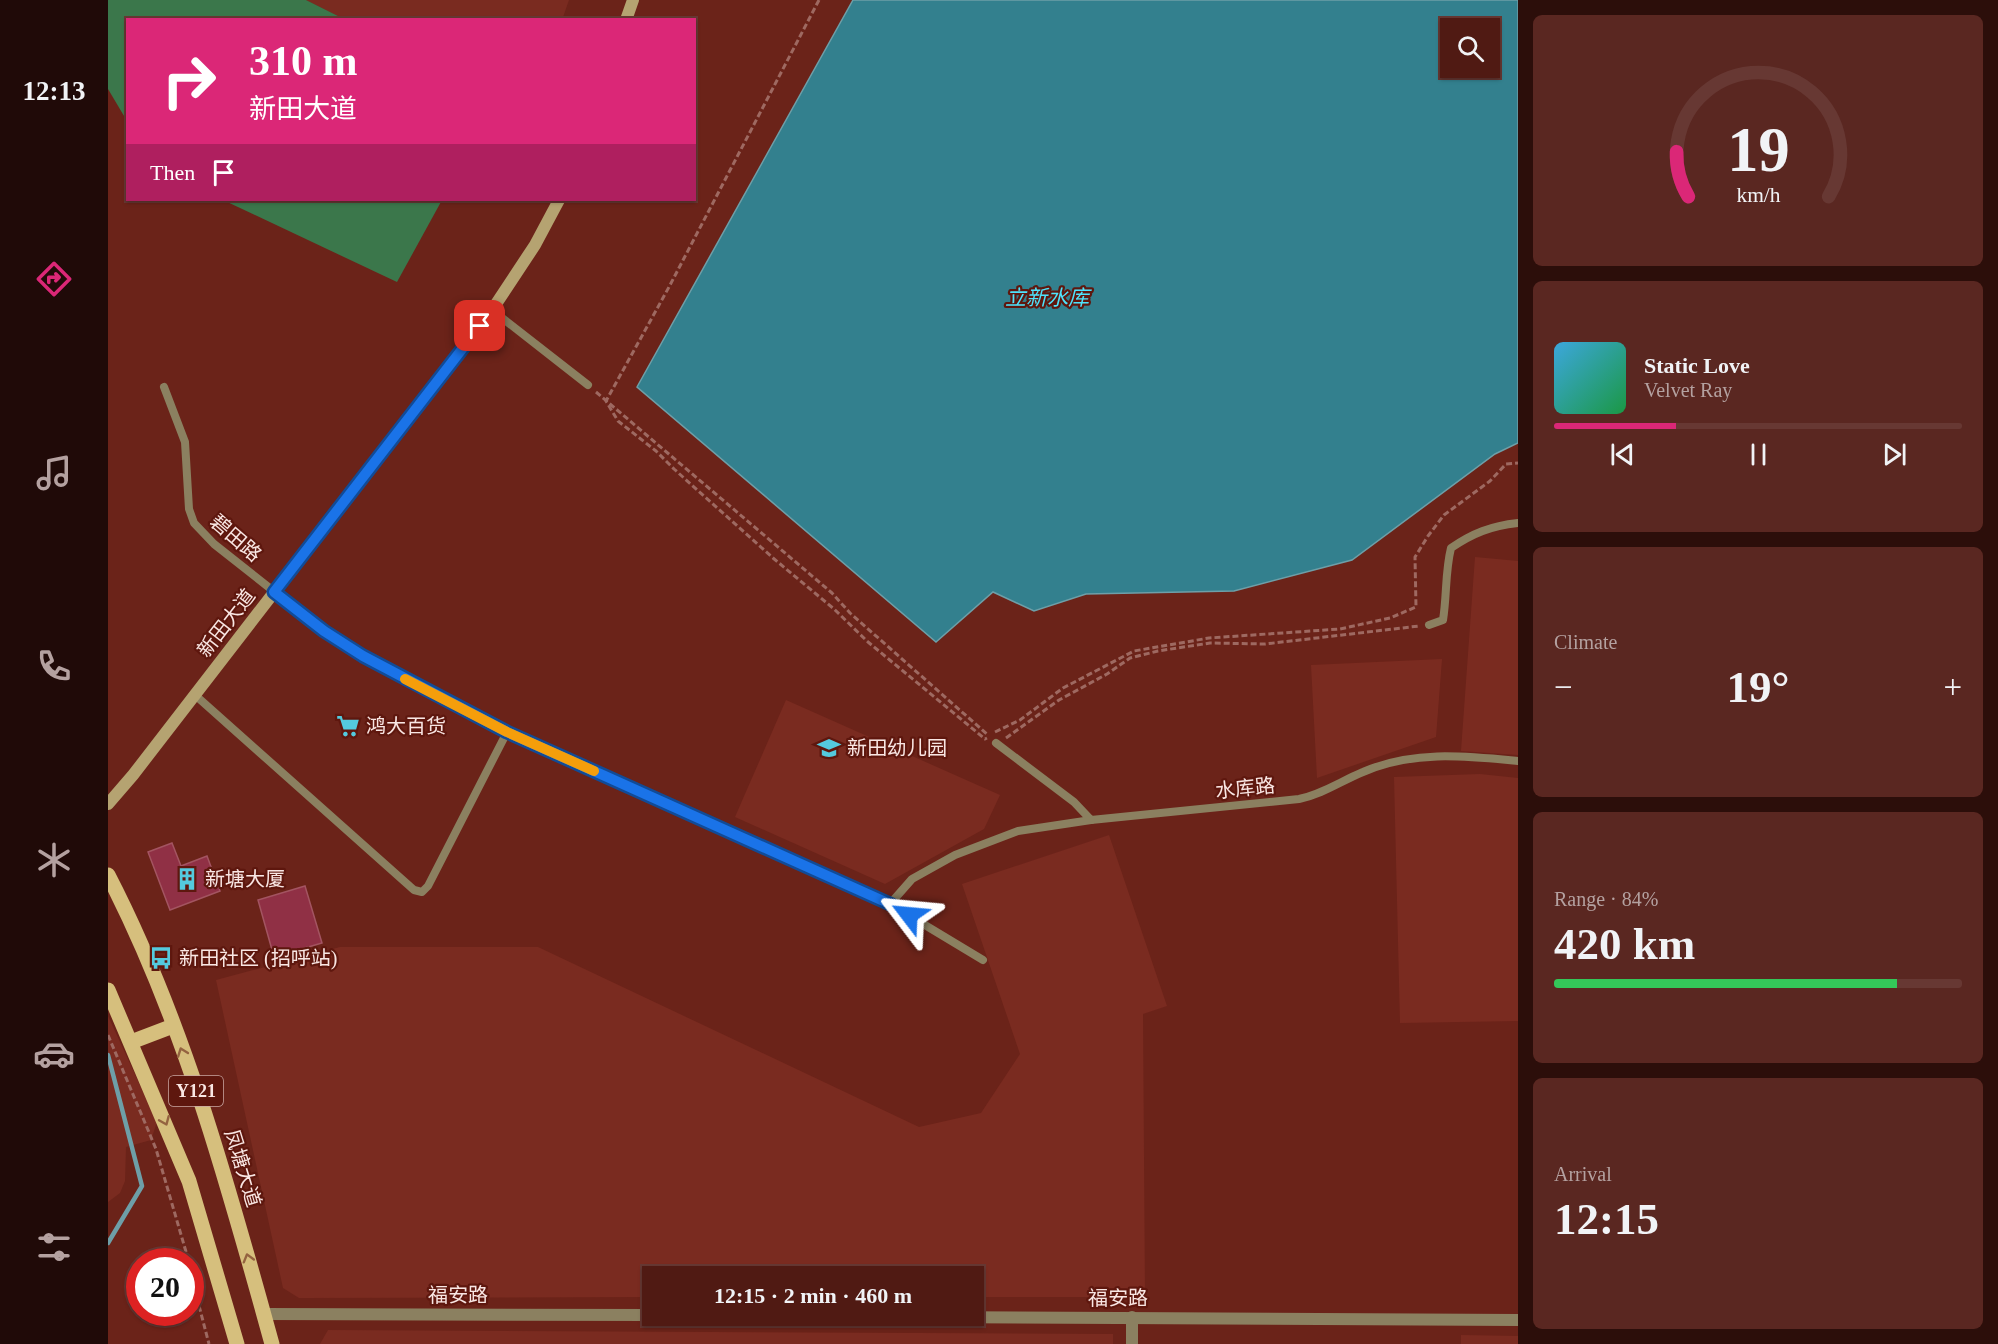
<!DOCTYPE html>
<html lang="en">
<head>
<meta charset="utf-8">
<style>
	:root { --surface:#501a13; --page:#5a2721; --text:#f1f3f6; --muted:#b4a1a0; --line:#673833; --accent:#db2777 }
	body { margin:0; font-family:"Times New Roman","Noto Sans SC",serif; background:var(--page); color:var(--text); height:100vh; display:flex; flex-direction:column; font-size:22px; white-space:nowrap }
	* { box-sizing:border-box; margin:0 }
	p { font-size:20px; color:var(--muted) }
	.icon { flex:none; width:33px; height:33px; fill:none; stroke:currentColor; stroke-width:2; stroke-linecap:round; stroke-linejoin:round }
	.map { position:relative; flex:1; overflow:hidden }
	.panel { display:flex; flex-direction:column; gap:15px; padding:15px; background:#2c0e0a; width:480px }
	.panel>* { flex:none }
	.guide { position:absolute; left:18px; top:18px; width:570px; height:183px; border-radius:0px; box-shadow:0 2px 4px #0004,0 0 0 2px var(--line); background:#db2777; color:#fff; overflow:hidden }
	.tools { position:absolute; left:1332px; top:18px; display:grid; gap:12px }
	.tools a { display:grid; place-items:center; width:60px; height:60px; border-radius:0px; background:var(--surface); box-shadow:0 2px 4px #0004,0 0 0 2px var(--line); font-size:30px }
	.speed { position:absolute; left:18px; top:1248px; display:flex; gap:12px; font-size:30px; font-weight:700; text-align:center }
	.speed>* { display:grid; place-content:center; width:78px; height:78px; border-radius:50%; background:var(--surface); box-shadow:0 2px 4px #0004,0 0 0 2px var(--line); line-height:1 }
	.speed .limit { border:9px solid #d22; background:#fff; color:#111 }
	.pin { position:absolute; display:grid; place-items:center; width:51px; height:51px; color:#fff; margin:-26px; border-radius:12px; box-shadow:0 3px 9px #0006 }
	.me { position:absolute; width:66px; margin:-33px; rotate:299deg; stroke-linejoin:round; filter:drop-shadow(0 0 4px #0008) }
	.turn { display:flex; align-items:center; gap:21px; height:126px; padding:0 24px; font-size:27px }
	.turn .icon { width:78px; height:78px; stroke-width:2.5 }
	.turn b { display:block; font-size:42px; line-height:51px }
	.then { display:flex; align-items:center; height:57px; padding:0 24px; background:#0003; gap:12px; font-size:22px }
	.big { font-size:45px; font-weight:800; line-height:1.1 }
	.panel .card { flex:1; display:flex; flex-direction:column; justify-content:center; gap:9px; min-width:0; padding:0 21px; border-radius:9px; background:var(--page) }
	.panel .dial { align-items:center; gap:0 }
	.dial svg { height:156px; overflow:visible; fill:none; stroke:var(--line); stroke-width:7; stroke-linecap:round; text-anchor:middle }
	.dial text { fill:var(--text); stroke:none }
	.song { display:flex; align-items:center; gap:18px }
	.cover { width:72px; height:72px; border-radius:9px; background:linear-gradient(135deg,hsl(200 70% 55%),hsl(140 70% 35%)) }
	.played { height:6px; border-radius:3px; background:linear-gradient(90deg,var(--accent) 30%,var(--line) 30%) }
	.keys { display:flex; justify-content:space-around; direction:ltr }
	.heat { display:flex; justify-content:space-between; align-items:center; font-size:33px; direction:ltr }
	.charge { height:9px; border-radius:4px; background:linear-gradient(90deg,#34c759 84%,var(--line) 0) }
	.trip { position:absolute; left:534px; top:1266px; width:342px; height:60px; border-radius:0px; background:var(--surface); box-shadow:0 2px 4px #0004,0 0 0 2px var(--line); font-weight:800; line-height:60px; text-align:center }
	main { display:flex; flex:1; min-height:0 }
	.tab-bar { display:flex; flex-direction:column; width:108px; justify-content:space-around; align-items:center; background:#200a08; color:var(--muted) }
	.tab-bar .icon { width:42px; height:42px }
	.tab-bar .selected { color:var(--accent) }
	.tab-bar b { font-size:27px; color:var(--text) }
	.map>svg:first-child { display:block }
	.built { fill:#7a2b20 }
	.green { fill:#3b774b }
	.water { fill:#33808e; stroke:#6e9fa8; stroke-width:1.5; fill-rule:evenodd }
	.lines { fill:none; stroke-linecap:round; stroke-linejoin:round }
	.stream { stroke:#6e9fa8; stroke-width:4.5 }
	.building { fill:#903045; stroke:#a35461; stroke-width:1.5 }
	.path { stroke:#9e6961; stroke-width:3; stroke-dasharray:6 3; stroke-linecap:butt }
	.lane { stroke:#8b8060; stroke-width:8 }
	.street { stroke:#8b8060; stroke-width:12 }
	.secondary { stroke:#b5a371; stroke-width:12 }
	.primary { stroke:#d6bf7d; stroke-width:15 }
	.oneway { stroke:#946340 }
	.route-casing { stroke:#114b97; stroke-width:15 }
	.route { stroke:#1a73e8; stroke-width:10 }
	.slow { stroke:#f59e0b; stroke-width:10 }
	.labels { text-anchor:middle; dominant-baseline:central; stroke-width:4.5; stroke-linejoin:round; paint-order:stroke }
	.shield { fill:#5e170e; stroke:#caa8a3; stroke-width:1.5 }
	.shield-label { font-size:18px; font-weight:bold; fill:#f9e6e3 }
	.street-label { font-size:20px; fill:#f9e6e3; stroke:#5e170e }
	.poi-label { font-size:20px; fill:#f9e6e3; stroke:#5e170e; text-anchor:start }
	.water-label { font-size:21px; font-style:italic; fill:#4ee3fc; stroke:#5e170e }
</style>
</head>
<body>
<main>
<nav class="tab-bar">
<b>12:13</b>
<svg class="icon selected" aria-label="directions" viewBox="0 0 24 24"><path d="M12 3l9 9-9 9-9-9zM9 14v-3h6M13 9l2 2-2 2"/></svg>
<svg class="icon" aria-label="music" viewBox="0 0 24 24"><path d="M9 18V5l10-2v13"/><circle cx="6" cy="18" r="3"/><circle cx="16" cy="16" r="3"/></svg>
<svg class="icon" aria-label="phone" viewBox="0 0 24 24"><path d="M5 4h4l2 5-3 2q2 4 5 5l2-3 5 2v4C11 20 4 13 5 4z"/></svg>
<svg class="icon" aria-label="climate" viewBox="0 0 24 24"><path d="M12 3v18M4 7l16 10M4 17L20 7"/></svg>
<svg class="icon" aria-label="car" viewBox="0 0 24 24"><path d="M5 17H2v-5l4-1 3-4h7l3 4 3 1v5h-3M9 17h6M6 11h13"/><circle cx="7" cy="17" r="2"/><circle cx="17" cy="17" r="2"/></svg>
<svg class="icon" aria-label="filters" viewBox="0 0 24 24"><path d="M4 7h16M4 17h16"/><circle cx="9" cy="7" r="2"/><circle cx="15" cy="17" r="2"/></svg>
</nav>
<div class="map">
<svg width="1410" height="1344" viewBox="0 0 1410 1344">
	<rect width="100%" height="100%" fill="#6b2319"/>
	<g class="built">
		<polygon points="198,0 461,0 454,20 236,19"/>
		<polygon points="1367,557 1410,561 1410,755 1353,751"/>
		<polygon points="1334,659 1328,737 1209,778 1203,665"/>
		<polygon points="678,700 892,795 876,829 777,884 627,817"/>
		<polygon points="1372,774 1410,778 1410,1021 1292,1023 1286,777"/>
		<polygon points="1001,835 1059,1006 1035,1014 1037,1297 866,1297 866,1276 544,1276 544,1297 191,1298 175,1288 108,980 232,947 430,947 811,1127 873,1113 912,1054 854,884"/>
		<polygon points="0,1016 49,1122 43,1140 18,1147 17,1181 12,1193 0,1202"/>
		<polygon points="220,1330 1005,1334 1005,1344 212,1344"/>
		<polygon points="1353,1335 1410,1336 1410,1344 1353,1344"/>
	</g>
	<g class="green">
		<polygon points="0,0 198,0 236,19 20,20 19,121 0,89"/>
		<polygon points="115,200 334,200 289,282"/>
	</g>
	<path class="water" d="M745 0H1410V443L1387 454 1244 560 1126 591 978 594 926 611 885 592 828 642 529 387ZM1342 28H1382V68H1342Z"/>
	<g class="lines">
		<polyline class="stream" points="0,1055 34,1186 0,1243"/>
	</g>
	<g class="building">
		<polygon points="64,843 73,866 99,856 112,891 62,910 40,852"/>
		<polygon points="197,886 214,943 166,957 150,900"/>
	</g>
	<g class="lines">
		<g class="path">
			<polyline points="711,0 561,287 498,401 510,421 548,451 566,469 665,558 726,609 760,642 877,739 879,738"/>
			<polyline points="488,392 724,593 742,613 880,735"/>
			<polyline points="887,732 912,720 955,688 1026,651 1101,638 1232,629 1282,618 1308,607 1307,557 1320,536 1336,515 1382,481 1398,464 1410,463"/>
			<polyline points="898,738 951,700 999,674 1022,658 1050,651 1102,643 1157,644 1311,626"/>
			<polyline points="0,1035 48,1149 81,1262"/>
			<polyline points="82,1271 101,1344"/>
		</g>
		<g class="lane">
			<polyline points="384,310 480,385"/>
			<polyline points="56,387 77,442 81,509 86,523 106,544 216,631 255,656 399,732 782,904 875,960"/>
			<path d="M1321 625 1335 620C1339 595 1337 572 1343 548 1365 533 1383 526 1410 523"/>
			<polyline points="87,695 306,890 314,892 320,886 399,732"/>
			<path d="M888 743 966 802 983 820 1191 799C1215 794 1233 781 1255 772 1305 750 1358 756 1410 761"/>
			<polyline points="782,904 804,879 847,855 910,831 983,820"/>
		</g>
		<g class="street">
			<polyline points="156,1314 544,1315"/>
			<polyline points="609,1316 1410,1320"/>
			<polyline points="1024,1344 1024,1317"/>
		</g>
		<g class="secondary">
			<polyline points="518,20 525,0"/>
			<polyline points="0,804 25,775 384,310 427,245 451,200"/>
		</g>
		<g class="primary">
			<path d="M0 875C76 1022 120 1185 164 1344"/>
			<polyline points="0,990 81,1181 129,1344"/>
			<polyline points="23,1042 65,1026"/>
		</g>
	</g>
	<defs><path id="oneway-chevron" d="M-2-3.5L2.5 0L-2 3.5" fill="none" stroke-width="1.6" stroke-linecap="round" stroke-linejoin="round" transform="scale(1.5)"/></defs>
	<g class="oneway">
		<use href="#oneway-chevron" transform="translate(74 1052) rotate(-110)"/>
		<use href="#oneway-chevron" transform="translate(57 1121) rotate(67)"/>
		<use href="#oneway-chevron" transform="translate(140 1258) rotate(-106)"/>
	</g>
	<g class="lines">
		<g class="route-casing">
			<polyline id="route" points="372,326 166,592 216,631 255,656 399,732 782,904 801,915"/>
		</g>
		<use href="#route" class="route"/>
		<polyline class="slow" points="297,679 399,732 486,771"/>
	</g>
	<defs>
		<g id="supermarket-bare" transform="scale(1.8)"><path d="M-6-5.5h2.5l.6 2H6L4.5 2H-2.5L-4.4-4H-6ZM-1.5 3.2a1.3 1.3 0 1 0 .1 0ZM3 3.2a1.3 1.3 0 1 0 .1 0Z" fill="#54cade" stroke="#5e170e" stroke-width="2.5" paint-order="stroke"/></g>
		<g id="school-bare" transform="scale(1.8)"><path d="M0-5L7-2L0 1L-7-2ZM-4 1L0 2.5L4 1V4Q0 6-4 4Z" fill="#54cade" stroke="#5e170e" stroke-width="2.5" paint-order="stroke"/></g>
		<g id="building-bare" transform="scale(1.8)"><path d="M-4-6H4V6H1V3H-1V6H-4ZM-2.5-4.3h1.7v1.8h-1.7ZM.8-4.3h1.7v1.8H.8ZM-2.5-1h1.7V.8h-1.7ZM.8-1h1.7V.8H.8Z" fill="#54cade" stroke="#5e170e" stroke-width="2.5" paint-order="stroke"/></g>
		<g id="bus-bare" transform="scale(1.8)"><path d="M-5-6H5V4H4V6H2V4H-2V6H-4V4H-5ZM-3.5-4V0h7V-4ZM-3.5 1.2v1.5H-2V1.2ZM2 1.2v1.5H3.5V1.2Z" fill="#54cade" stroke="#5e170e" stroke-width="2.5" paint-order="stroke"/></g>
	</defs>
	<g fill-rule="evenodd">
		<use href="#supermarket-bare" x="240" y="726"/>
		<use href="#school-bare" x="721" y="748"/>
		<use href="#building-bare" x="79" y="879"/>
		<use href="#bus-bare" x="53" y="958"/>
	</g>
	<g class="labels">
		<rect class="shield" x="61" y="1076" width="54" height="30" rx="4.5"/>
		<g class="shield-label">
			<text x="88" y="1091">Y121</text>
		</g>
		<g class="street-label">
			<text transform="translate(128 538) rotate(41)">碧田路</text>
			<text transform="translate(118 623) rotate(-52)">新田大道</text>
			<text transform="translate(1137 788) rotate(-6)">水库路</text>
			<text transform="translate(135 1168) rotate(73)">凤塘大道</text>
			<text x="350" y="1295">福安路</text>
			<text x="1010" y="1298">福安路</text>
		</g>
		<g class="poi-label">
			<text x="258" y="726">鸿大百货</text>
			<text x="739" y="748">新田幼儿园</text>
			<text x="97" y="879">新塘大厦</text>
			<text x="71" y="958">新田社区 (招呼站)</text>
		</g>
		<g class="water-label">
			<text x="939" y="298">立新水库</text>
		</g>
	</g>
</svg>
<div class="tools">
<a><svg class="icon" aria-label="search" viewBox="0 0 24 24"><circle cx="10" cy="10" r="6"/><path d="M15 15l6 6"/></svg></a>
</div>
<div class="speed"><div class="limit">20</div></div>
<div class="pin" style="left:372px;top:326px;background:#d93025"><svg class="icon" aria-label="arrive" viewBox="0 0 24 24"><path d="M6 21V4h12l-3 4 3 4H6"/></svg></div>
<svg class="me" style="left:801px;top:915px" viewBox="-20 -20 40 40"><path d="M0-17L14 15 0 8-14 15z" fill="#1a73e8" stroke="#fff" stroke-width="4"/></svg>
<div class="trip">12:15 · 2 min · 460 m</div>
<div class="guide">
<div class="turn"><svg class="icon" aria-label="right" viewBox="0 0 24 24"><path d="M7 20v-9h11M14 6l5 5-5 5"/></svg><div><b>310 m</b>新田大道</div></div>
<div class="then">Then<svg class="icon" aria-label="arrive" viewBox="0 0 24 24"><path d="M6 21V4h12l-3 4 3 4H6"/></svg></div>
</div>
</div>
<section class="panel">
<div class="card dial"><svg viewBox="0 0 100 80">
<path d="M14 69A42 42 0 1 1 86 69"/>
<path d="M14 69A42 42 0 0 1 8 46" stroke="#db2777"/>
<text x="50" y="56" font-size="32" font-weight="700">19</text>
<text x="50" y="72" font-size="11">km/h</text>
</svg></div>
<div class="card">
<div class="song"><i class="cover"></i><div><b>Static Love</b><p>Velvet Ray</p></div></div>
<div class="played"></div>
<div class="keys"><svg class="icon" aria-label="previous" viewBox="0 0 24 24"><path d="M18 5L8 12l10 7zM5 5v14"/></svg><svg class="icon" aria-label="pause" viewBox="0 0 24 24"><path d="M8 5v14M16 5v14"/></svg><svg class="icon" aria-label="next" viewBox="0 0 24 24"><path d="M6 5l10 7-10 7zM19 5v14"/></svg></div>
</div>
<div class="card"><p>Climate</p>
<div class="heat"><a>−</a><b class="big">19°</b><a>+</a></div>
</div>
<div class="card"><p>Range · 84%</p><b class="big">420 km</b><div class="charge"></div></div>
<div class="card"><p>Arrival</p><b class="big">12:15</b></div>
</section>
</main>
</body>
</html>
